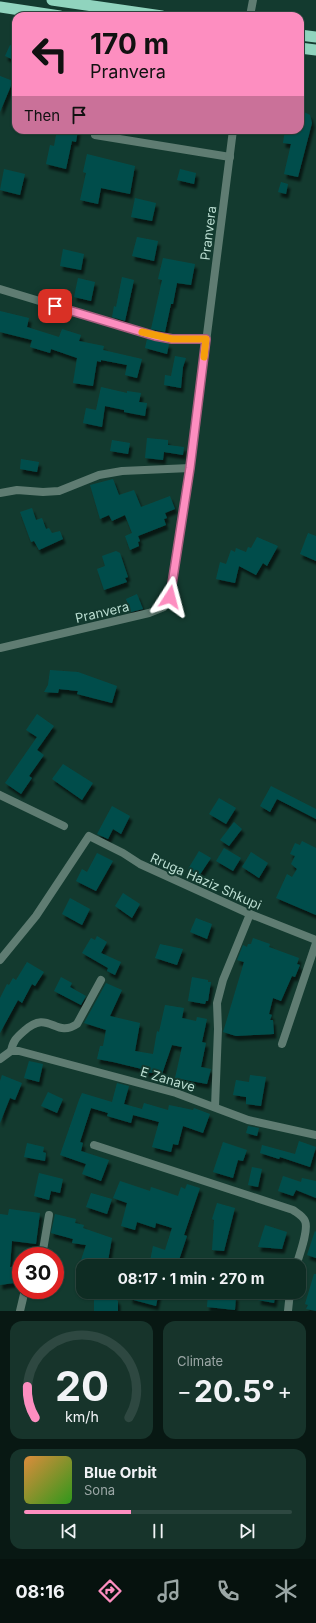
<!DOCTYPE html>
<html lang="en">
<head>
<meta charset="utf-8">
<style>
	:root { --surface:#0e2c23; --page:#17342b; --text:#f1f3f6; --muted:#9ba7a6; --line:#2e4841; --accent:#fd8ec0 }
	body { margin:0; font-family:Inter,sans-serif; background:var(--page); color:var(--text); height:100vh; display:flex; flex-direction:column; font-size:15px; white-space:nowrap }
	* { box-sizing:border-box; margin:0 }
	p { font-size:13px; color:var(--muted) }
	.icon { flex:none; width:22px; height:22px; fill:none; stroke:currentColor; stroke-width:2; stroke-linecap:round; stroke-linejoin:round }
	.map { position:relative; height:1311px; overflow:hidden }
	.sheet { display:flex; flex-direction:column; gap:10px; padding:10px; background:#081813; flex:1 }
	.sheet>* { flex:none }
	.hud { position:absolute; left:12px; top:12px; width:292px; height:122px; border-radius:12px; box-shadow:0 1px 3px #0004,0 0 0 1px var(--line); background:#fd8ec0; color:#111; overflow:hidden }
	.speed { position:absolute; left:12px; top:1247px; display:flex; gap:8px; font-size:20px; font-weight:700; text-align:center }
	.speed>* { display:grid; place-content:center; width:52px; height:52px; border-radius:50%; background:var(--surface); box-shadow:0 1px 3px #0004,0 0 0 1px var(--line); line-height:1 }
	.speed .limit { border:6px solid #d22; background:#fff; color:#111 }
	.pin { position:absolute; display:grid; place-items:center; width:34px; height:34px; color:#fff; margin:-17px; border-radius:8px; box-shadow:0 2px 6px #0006 }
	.me { position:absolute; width:44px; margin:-22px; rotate:9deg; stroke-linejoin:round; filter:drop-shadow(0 0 3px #0008) }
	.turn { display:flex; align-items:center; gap:14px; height:84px; padding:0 12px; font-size:18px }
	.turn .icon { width:52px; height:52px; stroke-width:2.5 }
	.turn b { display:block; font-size:28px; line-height:34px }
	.then { display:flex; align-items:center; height:38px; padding:0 12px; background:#0003; gap:8px; font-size:15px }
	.big { font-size:30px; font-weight:700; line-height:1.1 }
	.sheet .tile { flex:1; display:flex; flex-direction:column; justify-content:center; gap:6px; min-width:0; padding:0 14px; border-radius:12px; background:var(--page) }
	.sheet .dial { align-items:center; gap:0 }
	.dial svg { height:104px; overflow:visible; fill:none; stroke:var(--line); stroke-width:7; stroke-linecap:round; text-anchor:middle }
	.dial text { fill:var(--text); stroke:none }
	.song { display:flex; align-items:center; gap:12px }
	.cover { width:48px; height:48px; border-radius:6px; background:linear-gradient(135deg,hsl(30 70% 55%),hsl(110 70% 35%)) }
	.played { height:4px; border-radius:2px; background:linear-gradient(90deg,var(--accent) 40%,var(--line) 40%) }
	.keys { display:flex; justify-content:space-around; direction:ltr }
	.heat { display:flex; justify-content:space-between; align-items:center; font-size:22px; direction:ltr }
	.sheet .tiles { flex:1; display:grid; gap:10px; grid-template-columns:1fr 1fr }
	.tile:last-child { grid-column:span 2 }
	.trip { position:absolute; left:76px; top:1259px; width:230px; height:40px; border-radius:12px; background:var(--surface); box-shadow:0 1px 3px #0004,0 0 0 1px var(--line); font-weight:700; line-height:40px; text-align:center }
	.dock { display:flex; height:64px; justify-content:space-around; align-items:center; background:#06120e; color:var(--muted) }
	.dock .icon { width:28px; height:28px }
	.dock .current { color:var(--accent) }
	.dock b { font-size:18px; color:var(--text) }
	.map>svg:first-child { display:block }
	.building { fill:#044e4c; filter:url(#shadow) }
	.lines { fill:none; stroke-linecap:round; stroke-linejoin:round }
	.minor { stroke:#5f7c72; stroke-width:8 }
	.trunk { stroke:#90d4be; stroke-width:11 }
	.route-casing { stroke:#a45c7d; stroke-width:10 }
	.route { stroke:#fd8ec0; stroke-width:7 }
	.slow { stroke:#f59e0b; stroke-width:7 }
	.labels { text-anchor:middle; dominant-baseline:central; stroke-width:4; stroke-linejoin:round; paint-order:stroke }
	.street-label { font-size:13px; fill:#bbded2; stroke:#133a2f }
</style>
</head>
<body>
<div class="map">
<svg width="316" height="1311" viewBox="0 0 316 1311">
	<defs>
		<filter id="shadow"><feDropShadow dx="2.5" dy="4.5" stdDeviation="1" flood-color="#0009"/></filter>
	</defs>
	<rect width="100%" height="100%" fill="#133a2f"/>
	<g class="building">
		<polygon points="10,45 16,48 16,61 5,56"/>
		<polygon points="0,76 13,81 0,112"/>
		<polygon points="300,110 310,115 312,123 298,177 284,174 291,144 283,143 285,130 300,130"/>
		<polygon points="57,130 78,130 76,142 72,141 66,169 46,164 50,145 54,146"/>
		<polygon points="87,154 135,166 130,194 101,188 98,204 80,200 86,173 83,172"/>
		<polygon points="4,169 25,174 20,195 0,190"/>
		<polygon points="180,169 196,173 194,184 177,180"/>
		<polygon points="281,182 288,184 286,194 278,192"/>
		<polygon points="135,198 156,203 152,221 131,217"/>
		<polygon points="137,237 158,241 154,261 132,256"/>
		<polygon points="63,249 84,254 81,270 60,266"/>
		<polygon points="163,258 195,264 191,285 177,283 173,304 171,304 165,332 151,329 162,280 158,279"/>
		<polygon points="122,277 134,280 125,321 112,317 114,306 116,307"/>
		<polygon points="78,278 95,282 91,301 74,297"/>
		<polygon points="0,311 29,318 27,327 59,337 62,329 81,335 79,341 104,346 103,350 142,359 137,378 125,375 127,365 101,360 101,362 97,361 93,386 73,383 77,358 51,349 50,353 30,347 32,340 0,332"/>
		<polygon points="147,339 169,344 167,354 145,348"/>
		<polygon points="175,356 186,358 183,367 181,388 164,385 165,375 171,376"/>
		<polygon points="101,387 127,393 127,391 141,393 139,402 147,403 145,416 124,412 124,410 105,406 102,427 83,423 86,408 96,410"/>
		<polygon points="147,438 168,440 168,445 184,447 183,455 164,452 163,460 145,458"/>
		<polygon points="112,440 130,443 128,454 110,451"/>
		<polygon points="21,459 39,462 37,472 20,469"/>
		<polygon points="113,479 119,495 134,490 141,507 170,496 175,509 165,513 167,518 164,519 166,525 138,536 140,541 138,542 139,546 130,550 125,536 132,533 125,515 112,521 109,515 100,519 90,485"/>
		<polygon points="32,508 36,520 42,518 46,529 49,528 52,533 60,531 63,539 39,550 34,541 31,542 20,512"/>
		<polygon points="308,533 316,536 316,561 300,554"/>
		<polygon points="257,537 278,546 267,566 263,563 256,575 239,566 235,583 216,579 220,562 226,564 231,550 235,552 236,548 246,552 248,547 251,548"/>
		<polygon points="116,551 120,553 128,577 125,578 127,582 104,590 97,569 105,566 102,556"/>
		<polygon points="137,594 143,609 131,612 126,599"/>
		<polygon points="50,670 78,672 117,686 112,703 77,694 78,691 59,689 58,693 44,692 48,685"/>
		<polygon points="37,714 54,726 37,750 44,755 29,776 32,778 21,794 5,783 37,737 26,730"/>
		<polygon points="63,764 93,783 82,800 52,779"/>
		<polygon points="271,786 316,809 316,819 277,799 270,812 260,806"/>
		<polygon points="219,798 236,808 226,824 209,814"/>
		<polygon points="112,806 130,816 121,834 113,829 108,839 97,834"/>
		<polygon points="234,822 242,829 229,846 220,840"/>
		<polygon points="302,841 316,848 316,915 276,898 287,874 292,877 297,869 291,864 295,856 290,854 295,843 300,845"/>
		<polygon points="224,848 241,858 233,871 216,861"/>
		<polygon points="199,851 211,858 199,876 188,869"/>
		<polygon points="251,852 268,863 259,878 242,867"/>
		<polygon points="97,853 113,861 96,891 76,881 82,869 87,872"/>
		<polygon points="123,893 140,904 132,918 115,906"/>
		<polygon points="70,898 90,909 82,925 62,914"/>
		<polygon points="196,918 212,924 207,939 190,932"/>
		<polygon points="97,936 107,942 101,953 121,962 115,975 107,971 108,968 82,953 91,938 95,940"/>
		<polygon points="253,938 270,944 269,947 299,958 297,964 300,965 295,977 292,976 281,1001 273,998 269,1014 272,1015 270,1020 273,1020 274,1034 236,1036 223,1032 224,1029 244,962 237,960 243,945 247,947 248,944 251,944"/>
		<polygon points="160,944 183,949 177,965 155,958"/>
		<polygon points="27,962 44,972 35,986 32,984 22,1003 18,1000 0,1033 0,998 7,984 9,985 13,978 16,980"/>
		<polygon points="61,977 72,983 70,987 86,996 81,1005 54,991"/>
		<polygon points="192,977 208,980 208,982 211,982 208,1001 206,1001 205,1004 188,1001"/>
		<polygon points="106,983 122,990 110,1016 140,1023 135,1051 153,1054 157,1031 159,1032 165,1005 184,1008 182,1018 196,1021 197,1017 207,1019 202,1042 206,1043 201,1067 211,1069 207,1084 175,1078 182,1047 172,1045 162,1074 145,1072 146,1070 113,1062 97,1059 100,1046 103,1046 106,1030 84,1023"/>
		<polygon points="29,1061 43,1064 39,1082 24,1078"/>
		<polygon points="2,1075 22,1083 15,1100 10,1098 0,1123 0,1081"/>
		<polygon points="250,1075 266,1077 261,1106 246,1104 246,1097 233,1095 236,1080 249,1082"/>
		<polygon points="117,1083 129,1086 124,1104 142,1109 144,1103 168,1110 169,1105 193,1110 194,1108 210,1114 203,1133 183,1126 178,1145 173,1144 171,1152 152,1147 159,1122 133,1115 131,1123 107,1116 108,1113 91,1108 80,1142 83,1143 81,1151 109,1160 101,1181 82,1174 86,1164 60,1155 79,1100 82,1093 112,1102"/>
		<polygon points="48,1092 63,1099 57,1113 41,1106"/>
		<polygon points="248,1126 259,1128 257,1136 246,1133"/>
		<polygon points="299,1141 316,1147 310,1167 280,1157 279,1159 260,1153 262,1145 295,1154"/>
		<polygon points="223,1142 247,1150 243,1161 238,1160 233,1178 213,1172"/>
		<polygon points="27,1143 44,1147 43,1152 46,1153 45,1161 24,1157"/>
		<polygon points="252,1167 262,1169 258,1187 248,1185"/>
		<polygon points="39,1173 63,1179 60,1193 51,1191 49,1200 34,1196"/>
		<polygon points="283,1176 301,1182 302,1178 316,1181 316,1198 296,1190 293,1196 278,1191"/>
		<polygon points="120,1181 150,1191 151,1187 178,1196 181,1187 185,1189 187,1184 200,1188 184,1235 187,1236 177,1266 149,1266 153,1246 165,1250 172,1228 156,1223 155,1228 137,1222 135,1230 121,1226 127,1203 113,1198"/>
		<polygon points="91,1193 112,1199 107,1214 86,1207"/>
		<polygon points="217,1203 235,1208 224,1251 212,1250 214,1220 212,1219"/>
		<polygon points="9,1209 40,1213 37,1236 36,1244 12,1241 10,1267 21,1266 21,1282 0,1285 0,1214 8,1215"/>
		<polygon points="55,1214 76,1219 75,1223 84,1225 83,1228 112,1238 108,1261 105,1260 104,1266 79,1266 86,1245 72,1243 73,1239 51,1233"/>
		<polygon points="265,1225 287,1232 282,1249 258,1247"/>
		<polygon points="315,1231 316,1232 316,1258 307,1255"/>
		<polygon points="314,1274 316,1274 316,1311 306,1309 308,1305 305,1304"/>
		<polygon points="131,1292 159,1292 156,1306 130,1299"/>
		<polygon points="260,1292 276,1292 274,1303 258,1300"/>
		<polygon points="208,1293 236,1296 235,1310 207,1307"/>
		<polygon points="115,1298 118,1301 118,1311 94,1311 94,1299"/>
	</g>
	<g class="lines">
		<g class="minor">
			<polyline points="250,16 253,0"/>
			<polyline points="95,135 230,157"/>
			<polyline points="0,289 155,336 172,339 206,339"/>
			<polyline points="0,493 17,490 43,492 59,491 99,475 122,471 190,468"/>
			<polyline points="0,648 149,613 164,607 170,597 190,468 233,130"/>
			<polyline points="0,795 64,826"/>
			<polyline points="0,960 36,916 89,836 123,853 140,864 250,914 316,940"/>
			<polyline points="282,1044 316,943"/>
			<path d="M11 1051C13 1041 16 1038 24 1031 49 1008 55 1039 77 1024L101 980"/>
			<polyline points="0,1059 11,1051 19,1051 176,1093 248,1120 316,1135"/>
			<polyline points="215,1107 218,1029 217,1003 223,980 250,914"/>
			<path d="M94 1145 293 1210C297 1213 303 1216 305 1221 309 1230 299 1256 296 1266"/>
			<polyline points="42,1256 49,1215"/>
			<polyline points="20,1311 25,1290"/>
			<polyline points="288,1311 290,1292"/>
		</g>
		<g class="trunk">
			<polyline points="52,0 162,16"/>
			<polyline points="0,7 60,16"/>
			<polyline points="300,35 316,37"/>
			<polyline points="300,48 316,50"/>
		</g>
	</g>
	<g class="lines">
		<g class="route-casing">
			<polyline id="route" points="55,306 155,336 172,339 206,339 190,468 170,597"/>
		</g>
		<use href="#route" class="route"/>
		<polyline class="slow" points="142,332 172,339 206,339 204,357"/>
	</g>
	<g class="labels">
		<g class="street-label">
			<text transform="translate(208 233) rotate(-83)">Pranvera</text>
			<text transform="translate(102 612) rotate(-13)">Pranvera</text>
			<text transform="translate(206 881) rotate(24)">Rruga Haziz Shkupi</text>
			<text transform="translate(168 1079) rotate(17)">E Zanave</text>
		</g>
	</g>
</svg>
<div class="speed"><div class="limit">30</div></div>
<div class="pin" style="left:55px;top:306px;background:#d93025"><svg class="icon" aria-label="arrive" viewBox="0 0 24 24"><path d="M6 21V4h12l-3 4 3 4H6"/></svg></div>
<svg class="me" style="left:170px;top:597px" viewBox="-20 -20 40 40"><path d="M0-17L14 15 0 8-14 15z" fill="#fd8ec0" stroke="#fff" stroke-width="4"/></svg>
<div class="trip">08:17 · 1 min · 270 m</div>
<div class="hud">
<div class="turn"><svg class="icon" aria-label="left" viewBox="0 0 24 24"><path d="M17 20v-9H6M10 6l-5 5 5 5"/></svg><div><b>170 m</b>Pranvera</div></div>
<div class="then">Then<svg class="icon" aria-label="arrive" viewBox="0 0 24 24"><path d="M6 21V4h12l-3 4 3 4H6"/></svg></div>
</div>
</div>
<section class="sheet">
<div class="tiles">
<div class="tile dial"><svg viewBox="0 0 100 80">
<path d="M14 69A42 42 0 1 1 86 69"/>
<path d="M14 69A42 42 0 0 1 8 45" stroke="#fd8ec0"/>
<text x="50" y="56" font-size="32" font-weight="700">20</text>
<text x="50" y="72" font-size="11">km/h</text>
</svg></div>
<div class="tile"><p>Climate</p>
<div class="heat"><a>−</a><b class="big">20.5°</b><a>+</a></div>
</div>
<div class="tile">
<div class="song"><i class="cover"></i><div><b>Blue Orbit</b><p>Sona</p></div></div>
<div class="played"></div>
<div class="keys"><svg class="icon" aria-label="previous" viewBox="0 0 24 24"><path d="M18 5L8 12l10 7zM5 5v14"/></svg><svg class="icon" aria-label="pause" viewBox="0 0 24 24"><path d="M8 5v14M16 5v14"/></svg><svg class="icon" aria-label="next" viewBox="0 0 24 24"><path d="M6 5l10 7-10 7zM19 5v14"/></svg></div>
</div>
</div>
</section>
<nav class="dock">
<b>08:16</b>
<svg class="icon current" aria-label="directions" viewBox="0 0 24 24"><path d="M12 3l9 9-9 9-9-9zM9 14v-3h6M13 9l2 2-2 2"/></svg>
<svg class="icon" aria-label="music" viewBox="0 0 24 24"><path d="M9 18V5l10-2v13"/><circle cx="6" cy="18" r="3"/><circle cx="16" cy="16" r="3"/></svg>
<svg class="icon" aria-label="phone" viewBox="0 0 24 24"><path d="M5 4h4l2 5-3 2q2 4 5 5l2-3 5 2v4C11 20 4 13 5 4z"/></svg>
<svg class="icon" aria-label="climate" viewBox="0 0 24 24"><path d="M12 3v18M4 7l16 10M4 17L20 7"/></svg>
</nav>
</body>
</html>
